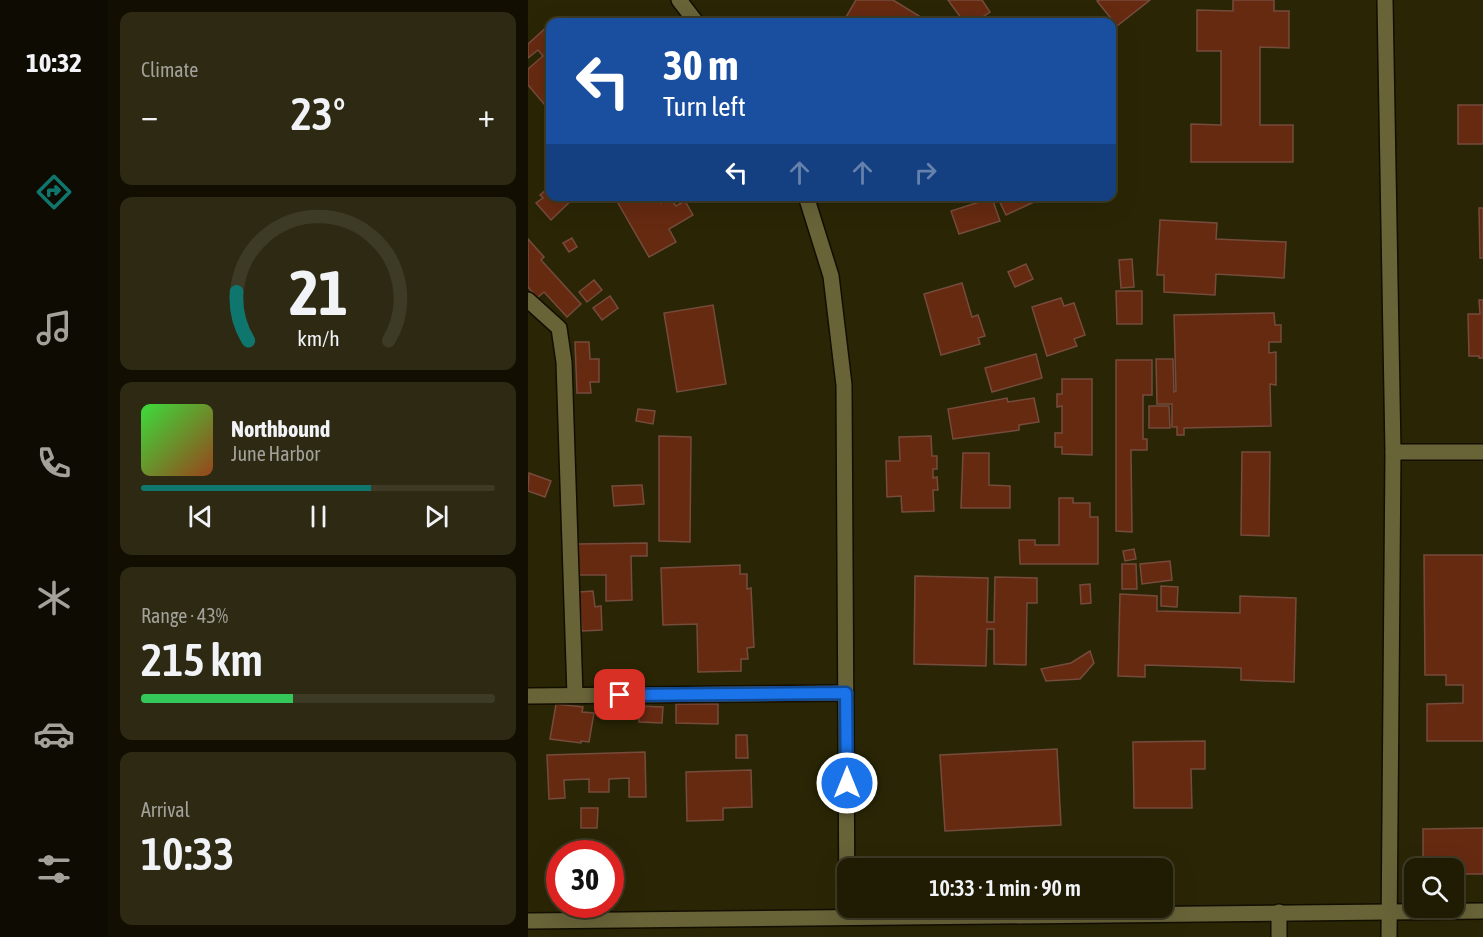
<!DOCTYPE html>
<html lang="en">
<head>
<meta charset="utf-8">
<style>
	:root { --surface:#201c04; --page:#2d2913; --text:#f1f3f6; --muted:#a2a19a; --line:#3d3a26; --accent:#0f766e }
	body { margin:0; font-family:"Asap Condensed",sans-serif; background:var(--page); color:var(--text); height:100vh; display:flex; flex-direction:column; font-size:22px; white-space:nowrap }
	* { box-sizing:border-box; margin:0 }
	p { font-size:20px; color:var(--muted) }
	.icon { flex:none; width:33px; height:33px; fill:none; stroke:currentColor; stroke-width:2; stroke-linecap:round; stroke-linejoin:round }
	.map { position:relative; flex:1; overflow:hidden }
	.drawer { display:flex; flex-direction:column; gap:12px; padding:12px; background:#120f02; width:420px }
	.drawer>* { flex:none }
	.banner { position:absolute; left:18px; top:18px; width:570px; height:183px; border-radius:12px; box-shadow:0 6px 24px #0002,0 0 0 2px var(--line); background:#1a4fa0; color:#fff; overflow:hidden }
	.tools { position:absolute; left:876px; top:858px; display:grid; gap:12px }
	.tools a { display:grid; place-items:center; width:60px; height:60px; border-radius:12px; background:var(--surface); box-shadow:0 6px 24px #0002,0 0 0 2px var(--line); font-size:30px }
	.speed { position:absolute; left:18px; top:840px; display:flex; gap:12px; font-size:30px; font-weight:700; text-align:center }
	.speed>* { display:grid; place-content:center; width:78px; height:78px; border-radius:50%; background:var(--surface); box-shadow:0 6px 24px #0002,0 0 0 2px var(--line); line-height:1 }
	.speed .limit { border:9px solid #d22; background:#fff; color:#111 }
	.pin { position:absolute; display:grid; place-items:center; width:51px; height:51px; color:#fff; margin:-26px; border-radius:12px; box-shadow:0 3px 9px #0006 }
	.me { position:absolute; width:66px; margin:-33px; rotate:0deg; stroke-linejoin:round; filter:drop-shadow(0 0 4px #0008) }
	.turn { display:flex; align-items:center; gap:21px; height:126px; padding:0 18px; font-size:27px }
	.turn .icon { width:78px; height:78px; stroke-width:2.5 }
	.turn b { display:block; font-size:42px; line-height:51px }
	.lanes { display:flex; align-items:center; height:57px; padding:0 18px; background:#0003; justify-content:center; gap:30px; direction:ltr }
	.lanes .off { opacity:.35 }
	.big { font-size:45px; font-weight:600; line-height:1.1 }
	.drawer .card { flex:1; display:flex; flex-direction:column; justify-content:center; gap:9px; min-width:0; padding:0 21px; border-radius:12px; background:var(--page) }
	.drawer .dial { align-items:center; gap:0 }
	.dial svg { height:156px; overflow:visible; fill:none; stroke:var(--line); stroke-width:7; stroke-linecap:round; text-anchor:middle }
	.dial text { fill:var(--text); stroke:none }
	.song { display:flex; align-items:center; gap:18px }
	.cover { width:72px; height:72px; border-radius:9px; background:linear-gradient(135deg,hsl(120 70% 55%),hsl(20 70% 35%)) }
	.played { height:6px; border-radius:3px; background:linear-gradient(90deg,var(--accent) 65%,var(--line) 65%) }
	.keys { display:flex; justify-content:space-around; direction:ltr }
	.heat { display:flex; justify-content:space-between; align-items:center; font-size:33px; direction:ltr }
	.charge { height:9px; border-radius:4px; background:linear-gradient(90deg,#34c759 43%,var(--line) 0) }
	.trip { position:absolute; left:309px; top:858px; width:336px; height:60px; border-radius:12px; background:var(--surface); box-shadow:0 6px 24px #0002,0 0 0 2px var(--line); font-weight:600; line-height:60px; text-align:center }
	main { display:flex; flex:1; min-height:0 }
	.tabs { display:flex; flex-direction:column; width:108px; justify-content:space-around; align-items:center; background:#0d0b02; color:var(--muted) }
	.tabs .icon { width:42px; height:42px }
	.tabs .on { color:var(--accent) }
	.tabs b { font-size:27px; color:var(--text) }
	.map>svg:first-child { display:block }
	.building { fill:#662a11; stroke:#754b3c; stroke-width:1.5 }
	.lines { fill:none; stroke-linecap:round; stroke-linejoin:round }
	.minor-casing { stroke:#120e00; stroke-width:18 }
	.minor { stroke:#696338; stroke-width:15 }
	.route-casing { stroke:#114b97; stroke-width:15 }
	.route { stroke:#1a73e8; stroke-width:10 }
</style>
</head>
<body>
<main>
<nav class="tabs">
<b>10:32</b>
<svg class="icon on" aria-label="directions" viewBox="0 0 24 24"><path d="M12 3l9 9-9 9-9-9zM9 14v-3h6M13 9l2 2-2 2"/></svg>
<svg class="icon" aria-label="music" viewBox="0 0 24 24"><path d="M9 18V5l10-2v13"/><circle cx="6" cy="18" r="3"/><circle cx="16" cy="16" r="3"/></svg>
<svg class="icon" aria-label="phone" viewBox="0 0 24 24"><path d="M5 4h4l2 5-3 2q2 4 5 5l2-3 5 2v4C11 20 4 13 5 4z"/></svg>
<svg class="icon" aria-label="climate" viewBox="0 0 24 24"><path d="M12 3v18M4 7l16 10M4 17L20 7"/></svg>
<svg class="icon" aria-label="car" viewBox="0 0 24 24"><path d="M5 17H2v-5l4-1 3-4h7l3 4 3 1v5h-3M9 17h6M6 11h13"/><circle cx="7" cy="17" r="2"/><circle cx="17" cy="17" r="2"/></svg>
<svg class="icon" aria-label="filters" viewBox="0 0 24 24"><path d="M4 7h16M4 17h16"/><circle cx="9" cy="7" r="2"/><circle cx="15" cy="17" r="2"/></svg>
</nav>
<section class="drawer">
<div class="card"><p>Climate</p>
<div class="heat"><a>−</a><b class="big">23°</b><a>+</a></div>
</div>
<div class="card dial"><svg viewBox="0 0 100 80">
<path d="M14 69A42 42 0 1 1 86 69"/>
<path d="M14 69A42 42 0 0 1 8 44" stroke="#0f766e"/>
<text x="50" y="56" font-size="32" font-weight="700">21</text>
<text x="50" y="72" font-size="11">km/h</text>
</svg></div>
<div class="card">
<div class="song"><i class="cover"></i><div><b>Northbound</b><p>June Harbor</p></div></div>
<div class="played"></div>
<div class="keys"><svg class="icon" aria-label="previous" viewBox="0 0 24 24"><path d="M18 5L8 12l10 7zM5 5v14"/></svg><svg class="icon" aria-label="pause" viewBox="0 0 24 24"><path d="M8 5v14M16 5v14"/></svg><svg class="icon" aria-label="next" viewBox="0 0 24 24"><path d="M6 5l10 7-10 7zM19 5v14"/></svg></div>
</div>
<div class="card"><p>Range · 43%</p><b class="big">215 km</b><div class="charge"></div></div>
<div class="card"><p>Arrival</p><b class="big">10:33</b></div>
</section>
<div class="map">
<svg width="955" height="937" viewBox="0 0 955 937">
	<rect width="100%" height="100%" fill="#2a2605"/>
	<g class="building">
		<polygon points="328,0 365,0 401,22 315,22"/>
		<polygon points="420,0 454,0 462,12 447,22 436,22"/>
		<polygon points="571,0 622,0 589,26 569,1"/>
		<polygon points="705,0 746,0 746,11 761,11 761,48 732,47 732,125 765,125 765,162 663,162 663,124 693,125 693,51 669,51 669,10 705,11"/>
		<polygon points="22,24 22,111 0,85 0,69 15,56 10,50 0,58 0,44"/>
		<rect x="930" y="105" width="25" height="39"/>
		<polygon points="20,188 22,192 22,196 48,196 23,220 8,203 15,198 12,195"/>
		<polygon points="86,196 129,196 133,203 144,196 150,196 151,199 145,202 148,206 157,201 165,215 141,229 148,242 121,257"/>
		<polygon points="469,196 519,196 478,215"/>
		<polygon points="464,198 472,221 431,234 423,211"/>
		<polygon points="951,208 955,208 955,258 952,258"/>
		<polygon points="632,220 689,223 688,239 758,242 756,278 688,274 687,295 636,292 636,275 629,275"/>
		<polygon points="44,238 49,247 41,252 35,243"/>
		<polygon points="0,239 16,257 13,260 53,304 39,317 16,292 9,298 0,287"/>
		<polygon points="604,259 606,287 593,288 591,260"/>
		<polygon points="498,264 505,279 487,287 480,272"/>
		<polygon points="66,280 74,290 59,302 51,292"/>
		<polygon points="434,283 444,317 450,315 457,336 450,338 452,344 413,355 396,294"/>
		<polygon points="588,291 614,291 614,324 589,324"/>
		<polygon points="82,296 90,308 74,320 65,308"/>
		<polygon points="533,298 536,306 546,303 557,335 546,339 549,346 519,356 504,307"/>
		<polygon points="951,300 955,300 955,358 951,358 951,356 941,356 940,314 952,314"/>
		<polygon points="185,305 198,384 149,392 136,313"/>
		<polygon points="746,313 747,325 753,325 753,342 741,342 741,353 748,352 748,385 742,384 743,426 656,428 656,435 649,435 649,427 644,427 644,404 629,404 628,359 645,359 646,392 648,391 646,315"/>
		<polygon points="47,342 61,342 62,359 71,359 71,382 62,382 63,393 49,393"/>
		<polygon points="508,354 514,378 464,392 457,368"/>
		<polygon points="588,360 624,360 624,395 615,395 615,439 619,439 619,450 603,450 604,532 588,531"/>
		<polygon points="534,379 564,379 564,455 534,454 534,447 527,447 527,433 534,433 534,406 529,407 529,394 534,394"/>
		<polygon points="479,398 480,402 506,398 511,422 491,425 491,430 425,439 420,409"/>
		<polygon points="621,406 641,406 642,428 621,428"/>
		<polygon points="110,409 127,411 125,424 108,421"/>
		<polygon points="131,436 163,437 162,542 131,541"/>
		<polygon points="403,436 404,456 409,456 409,469 405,469 405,478 409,477 410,490 405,490 406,511 374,512 373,496 359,497 358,461 372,461 371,437"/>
		<polygon points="714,452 742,452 741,536 713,535"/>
		<polygon points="435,453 461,453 461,485 482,486 482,508 433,508"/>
		<polygon points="1,473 23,481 17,497 0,491"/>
		<polygon points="114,485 116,504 86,506 84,486"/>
		<polygon points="531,498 545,498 545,503 562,503 562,517 570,517 570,564 492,564 491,540 507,540 507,545 531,545"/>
		<polygon points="119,543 119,556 103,556 104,600 78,601 78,575 50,575 49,544"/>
		<polygon points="606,549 608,559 597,561 595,551"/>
		<polygon points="896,555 955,555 955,741 899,741 899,704 935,703 935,685 918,685 918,675 897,675"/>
		<polygon points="642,561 644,580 614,584 612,564"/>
		<polygon points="594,564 608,564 609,589 594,589"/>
		<polygon points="212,565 212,574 219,574 219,589 223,588 226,647 219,648 220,659 213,659 213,671 170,672 169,624 135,625 133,568"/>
		<polygon points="387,576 460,578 459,622 466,622 467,577 509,578 509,603 499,603 498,665 466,664 466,629 459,629 458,666 386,664"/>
		<polygon points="562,584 563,603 553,604 552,585"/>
		<polygon points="633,586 650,587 649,607 633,606"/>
		<polygon points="65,591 67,607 73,606 74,630 54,631 51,592"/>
		<polygon points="592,594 629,596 629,611 712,613 712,596 768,598 766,682 713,680 713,668 617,665 617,677 590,676"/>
		<polygon points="562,651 566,663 552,679 518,681 513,669 543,663"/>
		<polygon points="28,704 55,707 54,712 66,713 61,742 53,741 53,743 22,739"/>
		<polygon points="148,704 190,704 190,724 148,723"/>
		<polygon points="111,706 135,707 134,723 111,722"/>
		<polygon points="208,735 219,735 220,758 208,758"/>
		<polygon points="677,741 677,769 663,769 664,808 606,808 605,742"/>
		<polygon points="529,749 533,825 417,831 412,755"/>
		<polygon points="117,752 118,797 101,797 101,778 81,779 81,792 61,792 61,779 36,780 37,798 21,799 19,755"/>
		<polygon points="223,770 224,807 195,808 195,820 159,821 158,772"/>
		<polygon points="53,808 70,808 69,828 53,828"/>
		<polygon points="955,828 955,874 926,874 926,868 895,868 895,829"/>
	</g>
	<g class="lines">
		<g class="minor-casing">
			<g id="minor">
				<polyline points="151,0 168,22"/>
				<polyline points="857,0 865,452 861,937"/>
				<polyline points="278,196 303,276 316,385 319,917"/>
				<polyline points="0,300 31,328 36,362 47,695"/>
				<polyline points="865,452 955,452"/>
				<polyline points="0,696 318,693"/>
				<polyline points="0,921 955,911"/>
				<polyline points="751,937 751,912"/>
			</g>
		</g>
		<use href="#minor" class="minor"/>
	</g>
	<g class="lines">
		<g class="route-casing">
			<polyline id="route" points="92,695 318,693 319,783"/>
		</g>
		<use href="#route" class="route"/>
	</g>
</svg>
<div class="tools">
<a><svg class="icon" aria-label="search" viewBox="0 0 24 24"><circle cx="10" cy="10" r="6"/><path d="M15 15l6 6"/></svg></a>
</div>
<div class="speed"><div class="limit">30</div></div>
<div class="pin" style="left:92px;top:695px;background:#d93025"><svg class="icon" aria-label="arrive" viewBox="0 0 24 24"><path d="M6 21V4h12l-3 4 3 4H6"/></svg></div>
<svg class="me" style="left:319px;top:783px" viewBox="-20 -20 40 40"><circle r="17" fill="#1a73e8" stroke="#fff" stroke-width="3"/><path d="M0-11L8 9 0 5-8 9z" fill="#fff"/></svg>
<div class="trip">10:33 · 1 min · 90 m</div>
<div class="banner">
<div class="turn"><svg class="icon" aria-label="left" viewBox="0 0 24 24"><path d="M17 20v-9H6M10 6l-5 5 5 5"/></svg><div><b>30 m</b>Turn left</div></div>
<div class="lanes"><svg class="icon" aria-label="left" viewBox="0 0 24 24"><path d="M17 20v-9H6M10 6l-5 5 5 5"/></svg><svg class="icon off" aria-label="ahead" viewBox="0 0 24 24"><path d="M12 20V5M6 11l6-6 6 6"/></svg><svg class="icon off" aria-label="ahead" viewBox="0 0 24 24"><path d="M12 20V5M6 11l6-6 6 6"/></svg><svg class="icon off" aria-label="right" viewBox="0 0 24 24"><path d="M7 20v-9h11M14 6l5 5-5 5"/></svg></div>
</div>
</div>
</main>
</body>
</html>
